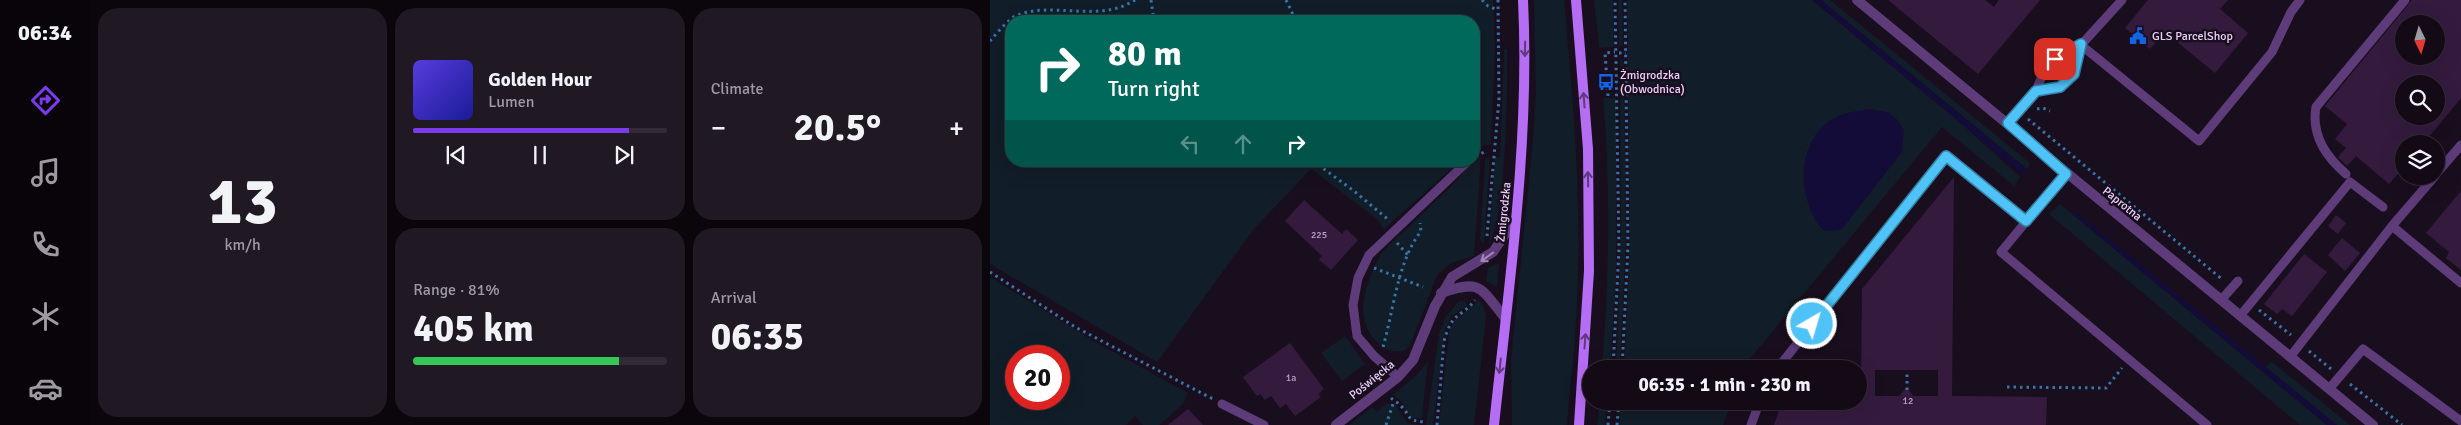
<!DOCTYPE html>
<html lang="en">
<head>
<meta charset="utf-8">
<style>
	:root { --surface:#130a16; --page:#201823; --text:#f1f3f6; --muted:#9d9aa1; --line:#322b35; --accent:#7c3aed }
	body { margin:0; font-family:Signika,sans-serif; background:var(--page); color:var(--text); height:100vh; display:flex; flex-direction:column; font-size:19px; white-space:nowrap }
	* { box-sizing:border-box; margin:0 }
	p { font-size:16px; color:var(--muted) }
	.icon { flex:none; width:28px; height:28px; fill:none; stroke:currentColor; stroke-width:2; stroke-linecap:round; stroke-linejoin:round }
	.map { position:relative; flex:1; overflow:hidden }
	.sheet { display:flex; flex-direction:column; gap:8px; padding:8px; background:#0a060c; width:900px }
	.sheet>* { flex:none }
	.banner { position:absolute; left:15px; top:15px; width:475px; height:152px; border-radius:20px; box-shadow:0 5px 20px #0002,0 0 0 1px var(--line); background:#00695c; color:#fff; overflow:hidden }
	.needle { width:32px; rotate:175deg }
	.controls { position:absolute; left:1405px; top:15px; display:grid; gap:10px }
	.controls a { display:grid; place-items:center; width:50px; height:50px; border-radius:50%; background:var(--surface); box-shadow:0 5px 20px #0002,0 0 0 1px var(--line); font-size:25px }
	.speed { position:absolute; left:15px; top:345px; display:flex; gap:10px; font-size:25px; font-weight:700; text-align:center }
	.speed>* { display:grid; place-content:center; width:65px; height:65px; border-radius:50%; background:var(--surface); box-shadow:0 5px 20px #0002,0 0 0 1px var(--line); line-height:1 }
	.speed .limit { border:8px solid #d22; background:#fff; color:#111 }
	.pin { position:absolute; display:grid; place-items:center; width:42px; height:42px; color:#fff; margin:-21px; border-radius:10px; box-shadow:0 2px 8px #0006 }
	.me { position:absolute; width:55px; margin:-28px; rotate:38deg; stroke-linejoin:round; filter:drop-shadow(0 0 4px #0008) }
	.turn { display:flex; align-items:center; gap:18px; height:105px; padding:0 20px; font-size:22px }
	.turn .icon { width:65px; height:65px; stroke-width:2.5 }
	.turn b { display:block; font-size:35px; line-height:42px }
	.lanes { display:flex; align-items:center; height:48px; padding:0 20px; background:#0003; justify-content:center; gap:25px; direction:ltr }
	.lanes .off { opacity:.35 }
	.big { font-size:38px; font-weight:700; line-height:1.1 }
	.sheet .tile { flex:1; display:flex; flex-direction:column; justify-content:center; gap:8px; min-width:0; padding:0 18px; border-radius:20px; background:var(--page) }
	.sheet .dial { align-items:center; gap:0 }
	.dial b { font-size:65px; line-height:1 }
	.song { display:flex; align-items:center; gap:15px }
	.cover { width:60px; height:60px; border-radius:8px; background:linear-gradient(135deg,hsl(250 70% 55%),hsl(240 70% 35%)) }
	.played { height:5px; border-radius:2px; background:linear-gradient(90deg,var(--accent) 85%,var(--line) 85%) }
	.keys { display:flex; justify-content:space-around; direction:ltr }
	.heat { display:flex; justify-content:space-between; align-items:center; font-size:28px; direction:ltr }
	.charge { height:8px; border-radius:4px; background:linear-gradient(90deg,#34c759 81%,var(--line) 0) }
	.sheet .tiles { flex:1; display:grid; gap:8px; grid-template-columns:repeat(3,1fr) }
	.tile:first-child { grid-row:span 2 }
	.trip { position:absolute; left:592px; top:360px; width:285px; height:50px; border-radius:25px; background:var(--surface); box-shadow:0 5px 20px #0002,0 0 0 1px var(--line); font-weight:700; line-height:50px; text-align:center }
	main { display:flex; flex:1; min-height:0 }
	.dock { display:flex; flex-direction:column; width:90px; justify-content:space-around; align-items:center; background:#080409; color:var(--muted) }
	.dock .icon { width:35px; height:35px }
	.dock .selected { color:var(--accent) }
	.dock b { font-size:22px; color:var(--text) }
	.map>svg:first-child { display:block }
	.green { fill:#111d28; fill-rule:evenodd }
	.water { fill:#130c39 }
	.building { fill:#341b3e; fill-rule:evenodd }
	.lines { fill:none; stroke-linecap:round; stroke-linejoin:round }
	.path { stroke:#3675a8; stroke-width:3; stroke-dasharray:2.5 4; stroke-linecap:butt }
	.service { stroke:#5e3c7a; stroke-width:9 }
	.minor { stroke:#5e3c7a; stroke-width:10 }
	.secondary { stroke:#b56df4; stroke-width:10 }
	.oneway { stroke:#5f397e }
	.oneway2 { stroke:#a486ba }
	.route-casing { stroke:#337fa1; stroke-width:12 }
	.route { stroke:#4fc3f7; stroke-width:9 }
	.labels { text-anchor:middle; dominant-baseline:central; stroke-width:5; stroke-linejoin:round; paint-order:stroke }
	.number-label { font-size:10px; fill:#bda2cc }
	.poi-label { font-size:12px; fill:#ebcffb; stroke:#190e1e; text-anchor:start }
	.street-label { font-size:12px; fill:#ebcffb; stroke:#190e1e }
</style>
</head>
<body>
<main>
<nav class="dock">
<b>06:34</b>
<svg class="icon selected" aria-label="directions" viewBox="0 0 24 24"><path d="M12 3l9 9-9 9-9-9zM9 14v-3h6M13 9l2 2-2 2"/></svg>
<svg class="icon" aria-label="music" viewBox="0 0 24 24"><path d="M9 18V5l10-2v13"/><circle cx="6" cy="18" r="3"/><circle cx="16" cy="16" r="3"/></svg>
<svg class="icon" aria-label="phone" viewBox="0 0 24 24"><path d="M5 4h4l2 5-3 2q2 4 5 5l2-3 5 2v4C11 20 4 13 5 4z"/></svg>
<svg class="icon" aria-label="climate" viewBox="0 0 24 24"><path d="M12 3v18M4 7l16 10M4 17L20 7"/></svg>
<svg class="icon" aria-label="car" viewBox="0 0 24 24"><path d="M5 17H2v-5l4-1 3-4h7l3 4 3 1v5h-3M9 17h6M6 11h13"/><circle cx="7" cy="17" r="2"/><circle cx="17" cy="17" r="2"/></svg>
</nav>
<section class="sheet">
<div class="tiles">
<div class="tile dial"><b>13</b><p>km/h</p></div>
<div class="tile">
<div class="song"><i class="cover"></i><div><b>Golden Hour</b><p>Lumen</p></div></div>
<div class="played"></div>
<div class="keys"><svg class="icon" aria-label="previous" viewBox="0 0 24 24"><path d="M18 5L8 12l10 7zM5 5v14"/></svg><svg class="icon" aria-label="pause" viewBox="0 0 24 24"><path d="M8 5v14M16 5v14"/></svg><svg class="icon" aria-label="next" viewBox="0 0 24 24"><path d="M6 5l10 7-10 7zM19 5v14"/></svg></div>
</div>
<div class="tile"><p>Climate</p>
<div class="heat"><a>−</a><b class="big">20.5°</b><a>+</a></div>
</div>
<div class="tile"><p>Range · 81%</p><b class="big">405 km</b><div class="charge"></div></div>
<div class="tile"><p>Arrival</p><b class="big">06:35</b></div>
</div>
</section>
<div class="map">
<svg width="1471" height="425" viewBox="0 0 1471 425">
	<rect width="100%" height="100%" fill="#190e1e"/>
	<g class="green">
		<polygon points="0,0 503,0 505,51 501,145 492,145 492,149 484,154 484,21 21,21 21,161 470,161 394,229 387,219 321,169 263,230 167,362 0,264"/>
		<path d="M544 0H574C583 100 592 200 587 300 586 342 580 383 577 425H522L521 360 541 162 546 97Z"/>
		<polygon points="604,0 623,0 624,47 609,48"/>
		<polygon points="628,0 632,0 633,44 629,47"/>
		<polygon points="637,0 822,0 962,115 1030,177 1024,186 952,127 758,361 755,369 634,369 640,246"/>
		<polygon points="831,0 840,0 1040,163 1037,169"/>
		<path d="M514 49H517C518 84 516 221 499 245L505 157H510Z"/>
		<polygon points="630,58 634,62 636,237 630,369 626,369 631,238"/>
		<path d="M613 98H626V278L620 369H612C619 278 621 189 613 98Z"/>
		<path d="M491 156 484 256 461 263 447 275 420 346 414 351C401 353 393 349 384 339 362 313 378 279 392 252L466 182 478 166Z"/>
		<polygon points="500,156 494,244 490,239 495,160"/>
		<polygon points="1070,204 1337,425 1310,425 1059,214"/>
		<polygon points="507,264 509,264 507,287 496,281 498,268"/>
		<path d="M0 277 107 343 198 393 193 404 169 425H153L145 416 136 425H0ZM26 356H69V399H26Z"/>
		<polygon points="489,300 494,307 496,317 484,425 449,425 459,332 465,320"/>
		<polygon points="469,301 475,301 477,305 462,316 455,330 443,425 436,425 449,334 455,318"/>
		<polygon points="355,336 375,364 352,381 331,353"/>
		<polygon points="438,361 432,418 421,418 411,401 403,395 426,376"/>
		<polygon points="1281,361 1360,425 1347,425 1275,368"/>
		<polygon points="610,401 617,401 615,425 607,425"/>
		<polygon points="632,401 742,401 733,425 629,425"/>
		<polygon points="397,403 406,405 417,423 431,425 359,425 382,407 387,412"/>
	</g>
	<g class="water">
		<polygon points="822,0 831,0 1037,169 1033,175"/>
		<path d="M880 109 897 112 908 120 914 131 912 152 852 229 841 231 833 230C806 198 805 139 846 117 855 112 869 111 880 109Z"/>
		<polygon points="1085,211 1347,425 1337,425 1085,216 1082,214"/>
	</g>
	<g class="building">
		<polygon points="898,0 995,0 1004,7 1009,0 1050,0 988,74"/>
		<polygon points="1158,0 1238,0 1230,9 1258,33 1225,73 1175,32 1160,49 1135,28"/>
		<path d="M1422 0H1471V98L1433 144H1414V167L1399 184 1366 156 1357 166 1348 157 1356 148 1345 139 1357 124 1335 106ZM1414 24H1446V56H1414ZM1414 84H1446V116H1414Z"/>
		<path d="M964 177 962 396 1057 397 1056 425H784L792 401H869V396H871L872 289ZM885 370H948V396H923L917 387 909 396H885Z"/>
		<polygon points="1471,191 1471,270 1456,258 1459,252 1436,233"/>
		<polygon points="314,200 352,234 356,229 368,240 341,270 329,260 332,256 295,221"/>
		<polygon points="1346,215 1356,223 1348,234 1338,226"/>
		<polygon points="1352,238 1370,253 1355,271 1338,255"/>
		<polygon points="1314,254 1337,272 1302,316 1292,309 1287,314 1274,304"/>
		<polygon points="300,343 334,389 328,394 331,397 305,416 296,404 290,408 281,396 275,400 270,394 267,396 253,377"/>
		<polygon points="198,409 213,425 178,425"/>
	</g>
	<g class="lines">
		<g class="path">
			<polyline points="161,0 164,21"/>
			<polyline points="296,0 306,21"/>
			<polyline points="492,0 498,6 508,10"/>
			<path d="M0 41C7 33 15 23 25 16 62 0 108 24 145 0"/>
			<polyline points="629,53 636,53"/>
			<polyline points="618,96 615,53 625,52"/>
			<polyline points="1047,109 1053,108 1060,111"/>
			<polyline points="1038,119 1233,280"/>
			<polyline points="486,157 494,152"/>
			<polyline points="323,161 364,191 400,221"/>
			<polyline points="497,236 509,99 508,0"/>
			<polyline points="407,243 418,255"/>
			<polyline points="384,268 433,287"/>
			<polyline points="0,272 85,327 223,399"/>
			<polyline points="1269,310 1301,335"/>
			<path d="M393 347C404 309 407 263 431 231L430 223"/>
			<polyline points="1319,351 1341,369"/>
			<polyline points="623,369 629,249 625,0"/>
			<polyline points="632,369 638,246 635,0"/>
			<polyline points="1360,384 1412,425"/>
			<polyline points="1017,387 1116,388 1132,368"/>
			<polyline points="917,390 917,371"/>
			<path d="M401 398C404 401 409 403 411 406 422 417 415 420 434 422"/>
			<polyline points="396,425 404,401"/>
			<path d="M447 425 454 341C463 310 469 320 485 300"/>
			<polyline points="618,425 620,401"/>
			<polyline points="627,425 629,401"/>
		</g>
		<g class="service">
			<polyline points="1091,45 1209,141 1282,52 1301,12 1310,0"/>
			<polyline points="1046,91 1071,87 1083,74 1091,45"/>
			<polyline points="1018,123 1046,91 1054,71 1065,59 1091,45 1132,0"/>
			<polyline points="1076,173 1011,252 1217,425"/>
			<path d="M1356 174C1336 157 1321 135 1326 107L1415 0"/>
			<polyline points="1446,174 1471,145"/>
			<polyline points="1402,226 1471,283"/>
			<polyline points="1231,300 1248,281"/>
			<polyline points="1250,316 1360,182 1393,207"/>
			<polyline points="1300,357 1402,226 1445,176"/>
			<polyline points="787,369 956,156 1036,221"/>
			<polyline points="408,377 384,356 367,336 363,305 368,278 379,255 477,162"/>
			<polyline points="1339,389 1373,349 1471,421"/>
			<polyline points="232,404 274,425"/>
			<polyline points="761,425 770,401"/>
		</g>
		<g class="minor">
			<polyline points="867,0 1383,425"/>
			<path d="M451 293C491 279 490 287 515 318"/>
			<polyline points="346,425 408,377 423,360 445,306 462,277 503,252 526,218"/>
		</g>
		<g class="secondary">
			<polyline points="586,0 598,149 599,271 589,425"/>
			<path d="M504 425C519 284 540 142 533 0"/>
		</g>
	</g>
	<defs><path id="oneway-shaft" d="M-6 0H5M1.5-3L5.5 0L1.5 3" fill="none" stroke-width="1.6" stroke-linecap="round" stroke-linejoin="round" transform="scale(1.25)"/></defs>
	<g class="oneway">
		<use href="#oneway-shaft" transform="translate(535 49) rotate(91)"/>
		<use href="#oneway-shaft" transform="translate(594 100) rotate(-94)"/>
		<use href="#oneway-shaft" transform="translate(598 179) rotate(-91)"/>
		<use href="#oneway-shaft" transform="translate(595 341) rotate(-86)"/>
		<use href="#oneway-shaft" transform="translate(510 366) rotate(96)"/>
	</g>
	<use class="oneway2" href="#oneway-shaft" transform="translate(497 257) rotate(144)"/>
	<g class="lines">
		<g class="route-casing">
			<polyline id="route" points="822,324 956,156 1036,221 1076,174 1018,123 1046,91 1070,87 1084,74 1091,44 1065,59"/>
		</g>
		<use href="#route" class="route"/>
	</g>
	<defs>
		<g id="civic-bare" transform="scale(1.35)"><path d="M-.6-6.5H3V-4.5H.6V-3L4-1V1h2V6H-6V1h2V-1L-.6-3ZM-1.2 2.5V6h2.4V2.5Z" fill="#1164e5" stroke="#190e1e" stroke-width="2.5" paint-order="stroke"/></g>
		<g id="bus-bare" transform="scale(1.35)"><path d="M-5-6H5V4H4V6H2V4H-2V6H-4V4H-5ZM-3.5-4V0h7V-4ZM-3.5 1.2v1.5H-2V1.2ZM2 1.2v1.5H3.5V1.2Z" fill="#1164e5" stroke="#190e1e" stroke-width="2.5" paint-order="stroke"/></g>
	</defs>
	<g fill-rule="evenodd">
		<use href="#civic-bare" x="1148" y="36"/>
		<use href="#bus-bare" x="616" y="82"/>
	</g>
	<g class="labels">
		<g class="number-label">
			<text x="329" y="235">225</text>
			<text x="301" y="378">1a</text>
			<text x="918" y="401">12</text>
		</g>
		<g class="poi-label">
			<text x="1162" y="36">GLS ParcelShop</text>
			<text x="630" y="75">Żmigrodzka<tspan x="630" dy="14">(Obwodnica)</tspan></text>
		</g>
		<g class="street-label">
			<text transform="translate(1132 204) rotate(39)">Paprotna</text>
			<text transform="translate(514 212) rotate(-84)">Żmigrodzka</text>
			<text transform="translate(382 380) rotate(-39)">Poświęcka</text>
		</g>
	</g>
</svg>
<div class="controls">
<a><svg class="needle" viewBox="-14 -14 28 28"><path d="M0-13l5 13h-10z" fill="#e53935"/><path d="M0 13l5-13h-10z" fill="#9d9aa1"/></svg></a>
<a><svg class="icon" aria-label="search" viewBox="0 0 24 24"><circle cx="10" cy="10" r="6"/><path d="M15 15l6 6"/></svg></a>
<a><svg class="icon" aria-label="layers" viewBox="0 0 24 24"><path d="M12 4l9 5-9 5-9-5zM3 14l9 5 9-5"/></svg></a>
</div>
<div class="speed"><div class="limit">20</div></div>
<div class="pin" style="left:1065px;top:59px;background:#d93025"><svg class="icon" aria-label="arrive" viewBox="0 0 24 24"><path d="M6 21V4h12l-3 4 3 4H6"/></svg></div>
<svg class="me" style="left:822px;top:324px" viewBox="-20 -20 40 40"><circle r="17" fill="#4fc3f7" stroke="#fff" stroke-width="3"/><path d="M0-11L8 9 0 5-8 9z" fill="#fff"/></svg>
<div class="trip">06:35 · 1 min · 230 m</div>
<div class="banner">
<div class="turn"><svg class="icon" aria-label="right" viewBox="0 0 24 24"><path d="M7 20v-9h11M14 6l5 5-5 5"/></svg><div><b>80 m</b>Turn right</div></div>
<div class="lanes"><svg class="icon off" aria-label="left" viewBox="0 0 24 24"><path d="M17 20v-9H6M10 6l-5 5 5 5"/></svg><svg class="icon off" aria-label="ahead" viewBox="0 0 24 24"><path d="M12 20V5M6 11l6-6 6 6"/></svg><svg class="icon" aria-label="right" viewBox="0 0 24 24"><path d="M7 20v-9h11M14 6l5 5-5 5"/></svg></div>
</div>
</div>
</main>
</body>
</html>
